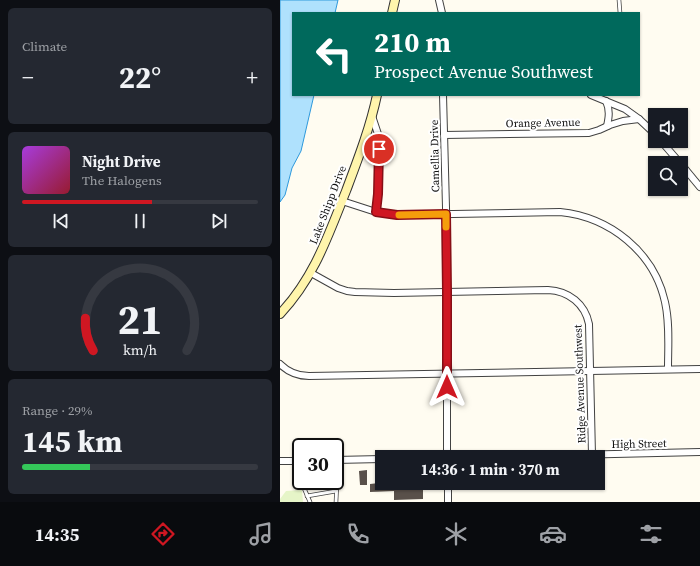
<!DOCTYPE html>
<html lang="en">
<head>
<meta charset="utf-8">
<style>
	:root { --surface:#171b24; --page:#242831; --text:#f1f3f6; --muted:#9ea1a6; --line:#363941; --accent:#cf1722 }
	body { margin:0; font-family:"Source Serif 4",serif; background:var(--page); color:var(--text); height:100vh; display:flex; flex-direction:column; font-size:15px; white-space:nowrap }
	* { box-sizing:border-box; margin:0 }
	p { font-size:13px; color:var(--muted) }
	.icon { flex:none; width:22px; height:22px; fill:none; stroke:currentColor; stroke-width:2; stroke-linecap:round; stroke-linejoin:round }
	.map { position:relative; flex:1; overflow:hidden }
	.side { display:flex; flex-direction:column; gap:8px; padding:8px; background:#0d0f14; width:280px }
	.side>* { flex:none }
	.top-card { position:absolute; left:12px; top:12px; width:348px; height:84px; border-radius:0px; box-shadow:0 1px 3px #0004; background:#00695c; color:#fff; overflow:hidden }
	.tools { position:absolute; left:368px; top:108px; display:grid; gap:8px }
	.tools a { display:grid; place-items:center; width:40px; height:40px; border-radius:0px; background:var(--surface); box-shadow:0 1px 3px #0004; font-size:20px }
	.speed { position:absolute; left:12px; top:438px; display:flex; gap:8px; font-size:20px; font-weight:700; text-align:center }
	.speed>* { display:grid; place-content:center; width:52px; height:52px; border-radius:50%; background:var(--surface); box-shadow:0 1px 3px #0004; line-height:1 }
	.speed .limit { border:2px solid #111; border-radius:6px; background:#fff; color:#111 }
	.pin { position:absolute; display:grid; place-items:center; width:34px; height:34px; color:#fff; margin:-17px; border:2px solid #fff; border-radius:50%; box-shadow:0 1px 4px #0007 }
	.me { position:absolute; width:44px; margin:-22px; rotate:0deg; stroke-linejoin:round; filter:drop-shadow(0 0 3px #0008) }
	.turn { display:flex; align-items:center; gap:14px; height:84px; padding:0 16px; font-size:18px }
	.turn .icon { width:52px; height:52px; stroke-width:2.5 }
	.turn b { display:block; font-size:28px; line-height:34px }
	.big { font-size:30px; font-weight:700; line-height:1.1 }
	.side .tile { flex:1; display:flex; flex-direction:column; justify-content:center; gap:6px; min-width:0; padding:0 14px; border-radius:6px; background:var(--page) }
	.side .dial { align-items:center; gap:0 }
	.dial svg { height:104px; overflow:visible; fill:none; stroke:var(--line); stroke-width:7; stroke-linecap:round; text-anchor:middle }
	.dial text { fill:var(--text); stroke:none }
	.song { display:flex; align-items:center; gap:12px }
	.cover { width:48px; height:48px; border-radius:6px; background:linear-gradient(135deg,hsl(280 70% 55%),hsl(350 70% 35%)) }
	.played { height:4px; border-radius:2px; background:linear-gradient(90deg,var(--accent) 55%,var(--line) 55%) }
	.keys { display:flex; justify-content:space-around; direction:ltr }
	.heat { display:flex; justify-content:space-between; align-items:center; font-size:22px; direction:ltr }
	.charge { height:6px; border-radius:3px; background:linear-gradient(90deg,#34c759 29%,var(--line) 0) }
	.trip { position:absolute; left:95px; top:450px; width:230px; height:40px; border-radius:0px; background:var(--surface); box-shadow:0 1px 3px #0004; font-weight:700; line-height:40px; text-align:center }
	.tab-bar { display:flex; height:64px; justify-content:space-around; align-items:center; background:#090b0e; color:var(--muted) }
	.tab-bar .icon { width:28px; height:28px }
	.tab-bar .active { color:var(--accent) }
	.tab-bar b { font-size:18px; color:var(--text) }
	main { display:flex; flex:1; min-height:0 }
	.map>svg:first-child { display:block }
	.pitch { fill:#e6f5c8 }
	.water { fill:#afe1fd; stroke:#2e99dc }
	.building { fill:#59504a }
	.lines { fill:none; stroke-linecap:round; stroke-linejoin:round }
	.lane-casing { stroke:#424242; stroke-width:4.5 }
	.street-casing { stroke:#424242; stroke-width:8 }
	.secondary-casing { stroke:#313131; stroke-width:10 }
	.lane { stroke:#fff; stroke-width:3 }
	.street { stroke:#fff; stroke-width:6 }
	.secondary { stroke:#fff5ac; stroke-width:8 }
	.route-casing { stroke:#870f16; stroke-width:10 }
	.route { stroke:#cf1722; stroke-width:7 }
	.slow { stroke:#f59e0b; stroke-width:7 }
	.labels { text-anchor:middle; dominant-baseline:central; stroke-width:4; stroke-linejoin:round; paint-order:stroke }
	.street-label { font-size:11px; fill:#0f0f0f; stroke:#fff }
</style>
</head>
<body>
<main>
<section class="side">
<div class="tile"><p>Climate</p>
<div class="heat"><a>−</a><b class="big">22°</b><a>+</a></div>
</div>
<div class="tile">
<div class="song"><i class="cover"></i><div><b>Night Drive</b><p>The Halogens</p></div></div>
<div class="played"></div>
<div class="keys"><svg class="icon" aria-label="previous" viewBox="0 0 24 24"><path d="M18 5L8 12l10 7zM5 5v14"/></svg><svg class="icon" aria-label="pause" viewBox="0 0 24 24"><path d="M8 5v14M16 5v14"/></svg><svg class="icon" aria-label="next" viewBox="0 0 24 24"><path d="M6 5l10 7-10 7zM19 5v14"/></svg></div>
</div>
<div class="tile dial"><svg viewBox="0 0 100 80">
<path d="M14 69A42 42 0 1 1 86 69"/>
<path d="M14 69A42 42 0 0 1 8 44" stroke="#cf1722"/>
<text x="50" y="56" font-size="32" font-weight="700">21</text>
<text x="50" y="72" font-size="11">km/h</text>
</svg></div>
<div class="tile"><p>Range · 29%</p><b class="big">145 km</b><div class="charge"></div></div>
</section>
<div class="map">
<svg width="420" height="502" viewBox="0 0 420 502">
	<rect width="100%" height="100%" fill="#fffcf1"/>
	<polygon class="pitch" points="22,490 23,502 0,502 0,499 6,491"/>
	<polygon class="water" points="0,0 58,0 55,13 13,13 13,95 34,95 21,151 12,168 5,195 0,202"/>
	<g class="building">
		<polygon points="87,470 87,485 80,485 79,471"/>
		<polygon points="99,483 115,483 115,488 143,487 143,499 114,500 114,491 90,492 90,484"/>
	</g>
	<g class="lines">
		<g class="lane-casing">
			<g id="lane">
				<polyline points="339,0 340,13"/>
				<polyline points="15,461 17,472 30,502"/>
				<polyline points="27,496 56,491"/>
				<polyline points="56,502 58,460"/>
			</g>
		</g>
		<g class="street-casing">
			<g id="street">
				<polyline points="159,0 162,13"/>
				<polyline points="163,95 167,245 167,457"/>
				<polyline points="311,95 345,109 359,119 375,134"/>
				<path d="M326 101C330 110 329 117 327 126"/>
				<polyline points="92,116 98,134 98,194 96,212"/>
				<polyline points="164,135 309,133 319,130 330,125 343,121 359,119"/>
				<polyline points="381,141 400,163"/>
				<polyline points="401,164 420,187"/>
				<path d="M62 201 96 212 117 215 280 212C330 217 374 252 385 302 390 324 388 347 388 369"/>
				<path d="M31 273 58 288 67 291 75 292 114 293 268 290C289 291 305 304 309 324L312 455"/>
				<path d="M0 364C8 372 18 376 29 376L420 369"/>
				<polyline points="202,457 420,452"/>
				<polyline points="55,460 102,459"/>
				<polyline points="0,461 21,461"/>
				<polyline points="168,483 168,502"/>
			</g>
		</g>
		<g class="secondary-casing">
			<g id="secondary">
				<polyline points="112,13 115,0"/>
				<path d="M0 314C34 278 48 236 66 191 78 159 90 128 97 95"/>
			</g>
		</g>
		<use href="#lane" class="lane"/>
		<use href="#street" class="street"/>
		<use href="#secondary" class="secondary"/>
	</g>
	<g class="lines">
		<g class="route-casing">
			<polyline id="route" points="99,149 98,194 96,212 117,215 166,214 167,291 167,387"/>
		</g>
		<use href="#route" class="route"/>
		<polyline class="slow" points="119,215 166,214 166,227"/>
	</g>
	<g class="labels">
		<g class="street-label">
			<text transform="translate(263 123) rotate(-1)">Orange Avenue</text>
			<text transform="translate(155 156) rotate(-91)">Camellia Drive</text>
			<text transform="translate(48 205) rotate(-69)">Lake Shipp Drive</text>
			<text transform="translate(300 384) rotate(-92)">Ridge Avenue Southwest</text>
			<text transform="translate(359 444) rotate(-1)">High Street</text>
		</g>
	</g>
</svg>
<div class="tools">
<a><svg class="icon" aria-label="sound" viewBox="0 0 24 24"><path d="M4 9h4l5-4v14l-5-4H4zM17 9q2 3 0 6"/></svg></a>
<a><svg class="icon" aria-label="search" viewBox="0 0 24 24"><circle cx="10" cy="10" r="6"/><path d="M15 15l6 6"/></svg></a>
</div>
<div class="speed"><div class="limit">30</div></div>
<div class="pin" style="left:99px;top:149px;background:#d93025"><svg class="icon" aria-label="arrive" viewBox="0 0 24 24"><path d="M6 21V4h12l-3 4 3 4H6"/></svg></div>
<svg class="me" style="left:167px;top:387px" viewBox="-20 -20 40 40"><path d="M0-17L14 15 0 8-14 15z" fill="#cf1722" stroke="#fff" stroke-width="4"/></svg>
<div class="trip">14:36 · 1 min · 370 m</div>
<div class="top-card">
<div class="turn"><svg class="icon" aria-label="left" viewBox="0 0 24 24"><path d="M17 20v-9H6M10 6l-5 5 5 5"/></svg><div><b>210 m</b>Prospect Avenue Southwest</div></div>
</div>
</div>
</main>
<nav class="tab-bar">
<b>14:35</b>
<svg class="icon active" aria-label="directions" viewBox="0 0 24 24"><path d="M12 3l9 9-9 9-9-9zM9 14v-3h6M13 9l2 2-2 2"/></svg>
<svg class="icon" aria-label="music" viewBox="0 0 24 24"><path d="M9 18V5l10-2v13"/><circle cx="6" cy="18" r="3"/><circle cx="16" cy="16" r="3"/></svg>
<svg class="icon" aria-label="phone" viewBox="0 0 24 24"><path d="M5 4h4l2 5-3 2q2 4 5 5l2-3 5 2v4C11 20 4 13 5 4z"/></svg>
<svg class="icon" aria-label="climate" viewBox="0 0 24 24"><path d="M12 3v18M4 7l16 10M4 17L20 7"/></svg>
<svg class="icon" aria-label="car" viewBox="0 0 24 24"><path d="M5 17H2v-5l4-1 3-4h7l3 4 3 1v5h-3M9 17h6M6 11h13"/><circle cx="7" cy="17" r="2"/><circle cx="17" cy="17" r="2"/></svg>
<svg class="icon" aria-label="filters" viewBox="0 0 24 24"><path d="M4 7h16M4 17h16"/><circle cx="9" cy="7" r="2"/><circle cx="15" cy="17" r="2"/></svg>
</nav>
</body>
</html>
